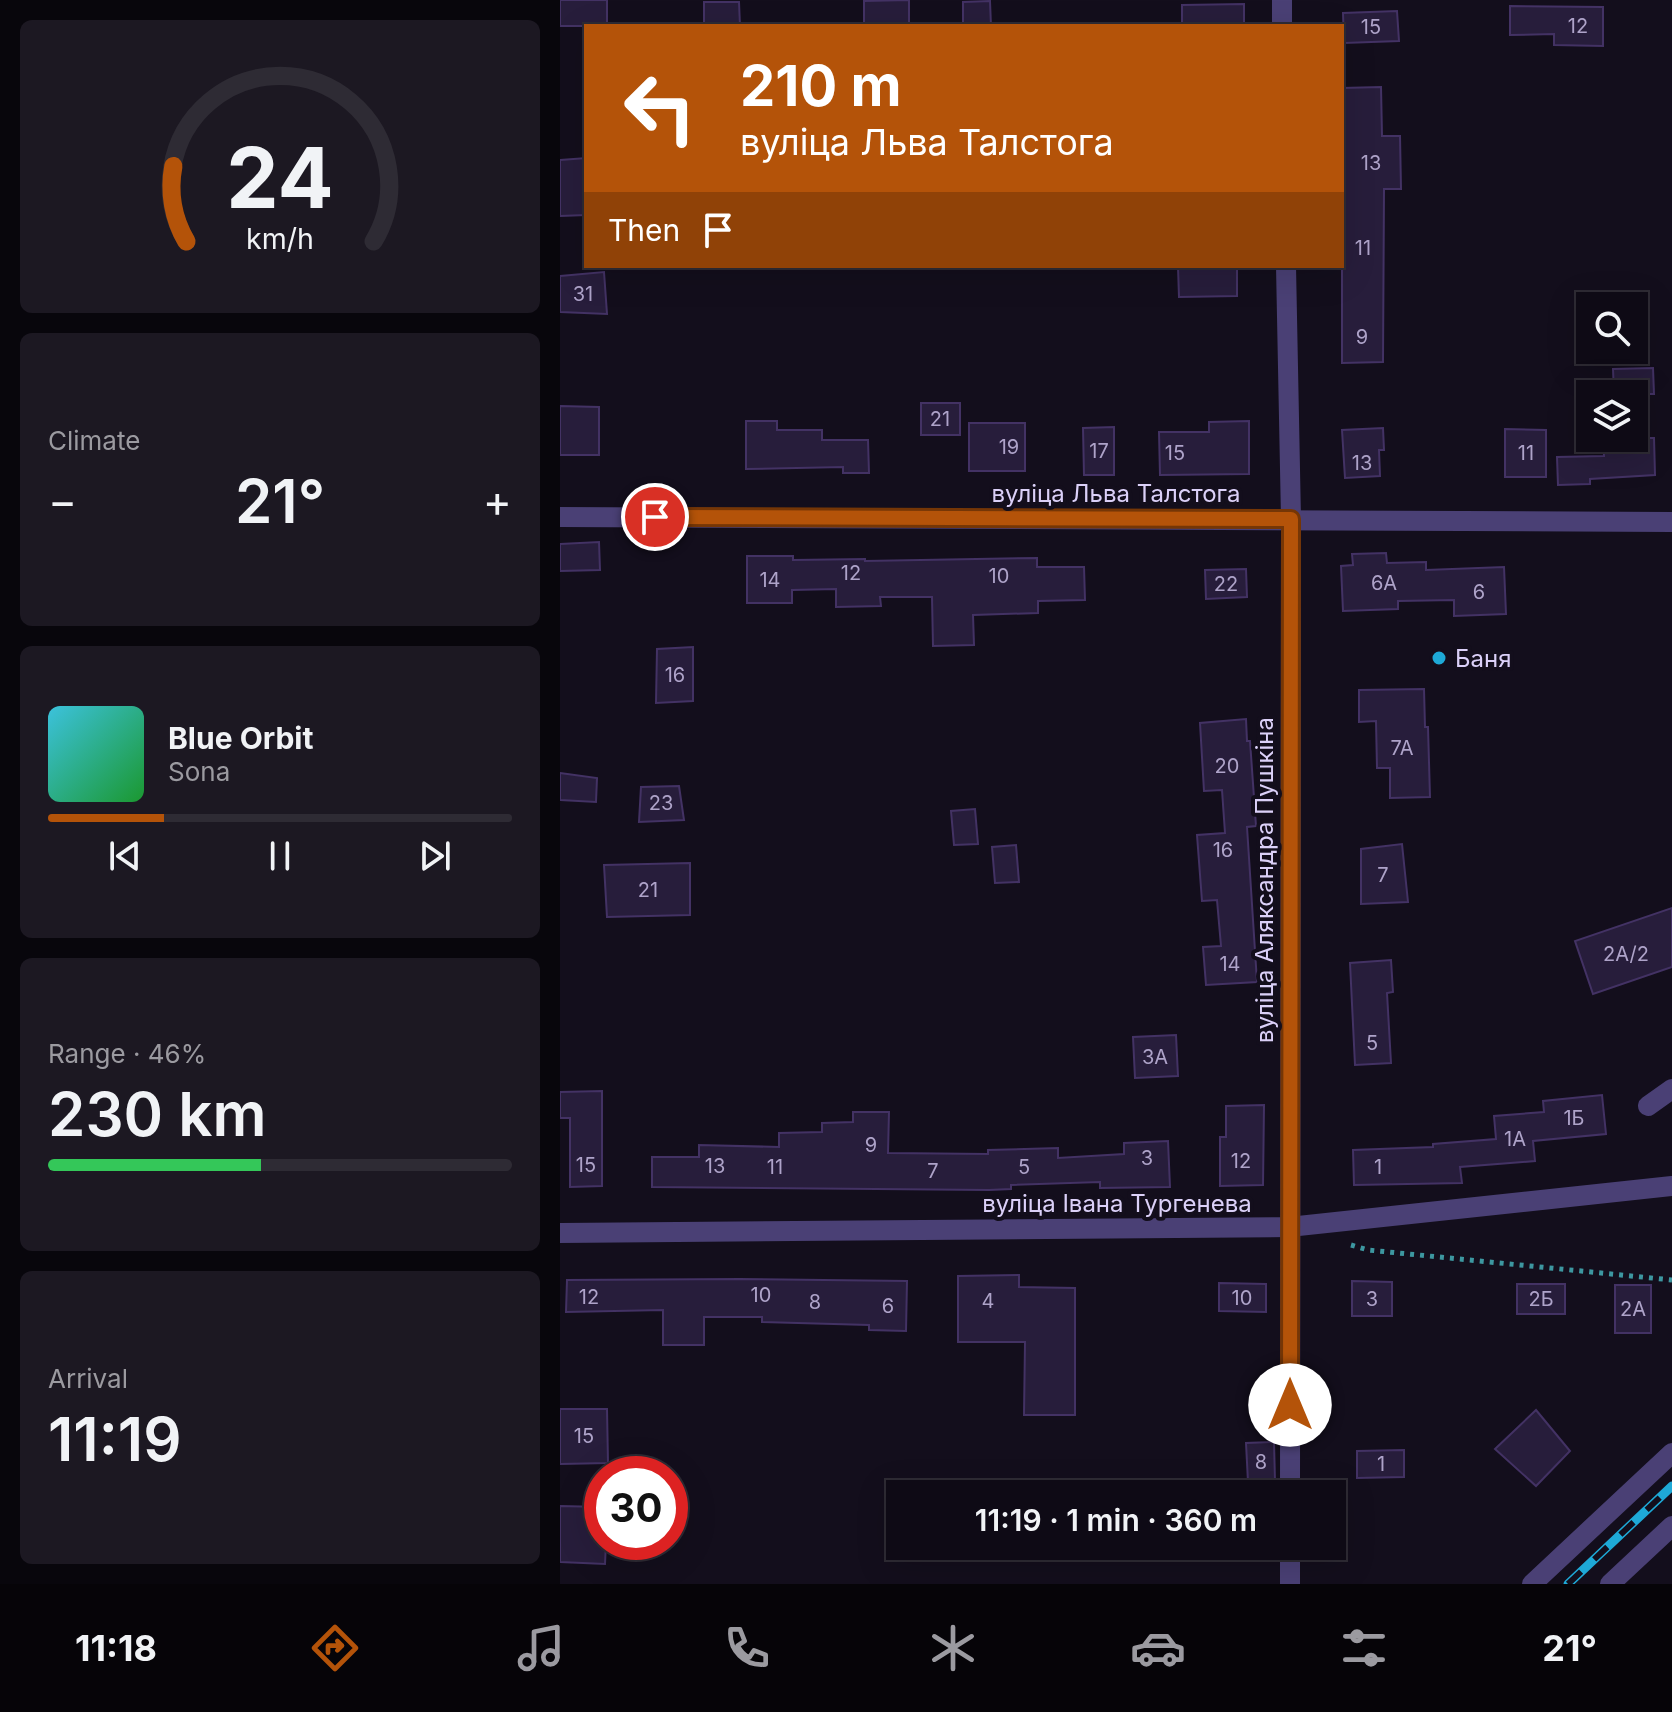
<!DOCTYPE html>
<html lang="en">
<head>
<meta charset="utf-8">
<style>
	:root { --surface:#0e0a15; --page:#1c1822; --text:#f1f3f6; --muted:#9b9aa0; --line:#2e2b34; --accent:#b45309 }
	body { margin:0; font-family:Inter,sans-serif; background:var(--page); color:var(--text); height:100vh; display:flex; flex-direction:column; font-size:30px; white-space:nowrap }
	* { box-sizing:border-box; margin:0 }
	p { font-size:26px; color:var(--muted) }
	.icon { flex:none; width:44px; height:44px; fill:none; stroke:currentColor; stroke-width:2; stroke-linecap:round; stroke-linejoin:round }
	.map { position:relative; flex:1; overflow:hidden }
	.drawer { display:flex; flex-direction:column; gap:20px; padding:20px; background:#08060c; width:560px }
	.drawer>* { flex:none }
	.hud { position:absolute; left:24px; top:24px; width:760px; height:244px; border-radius:0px; box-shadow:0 8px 32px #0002,0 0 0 2px var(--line); background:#b45309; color:#fff; overflow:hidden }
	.fabs { position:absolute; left:1016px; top:292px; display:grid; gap:16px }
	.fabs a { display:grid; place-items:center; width:72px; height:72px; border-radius:0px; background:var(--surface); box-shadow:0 8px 32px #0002,0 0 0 2px var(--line); font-size:40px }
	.speed { position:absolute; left:24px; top:1456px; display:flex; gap:16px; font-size:40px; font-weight:700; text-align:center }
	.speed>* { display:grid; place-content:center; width:104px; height:104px; border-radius:50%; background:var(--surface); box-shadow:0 8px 32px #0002,0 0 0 2px var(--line); line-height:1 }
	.speed .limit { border:12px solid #d22; background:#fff; color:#111 }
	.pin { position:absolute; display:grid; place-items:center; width:68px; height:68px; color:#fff; margin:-34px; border:4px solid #fff; border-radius:50%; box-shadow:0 2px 8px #0007 }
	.me { position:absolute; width:88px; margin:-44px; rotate:0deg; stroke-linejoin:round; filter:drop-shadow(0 0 6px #0008) }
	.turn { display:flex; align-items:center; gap:28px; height:168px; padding:0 24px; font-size:36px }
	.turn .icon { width:104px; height:104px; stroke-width:2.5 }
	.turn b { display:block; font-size:56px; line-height:68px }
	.then { display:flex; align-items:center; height:76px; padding:0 24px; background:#0003; gap:16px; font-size:30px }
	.big { font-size:60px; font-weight:600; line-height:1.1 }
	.drawer .tile { flex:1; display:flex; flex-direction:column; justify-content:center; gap:12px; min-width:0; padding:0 28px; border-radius:12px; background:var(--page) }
	.drawer .dial { align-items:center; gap:0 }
	.dial svg { height:208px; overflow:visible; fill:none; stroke:var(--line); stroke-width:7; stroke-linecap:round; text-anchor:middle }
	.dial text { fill:var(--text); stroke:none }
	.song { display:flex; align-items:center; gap:24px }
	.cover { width:96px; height:96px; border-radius:12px; background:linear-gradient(135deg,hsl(190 70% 55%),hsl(130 70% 35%)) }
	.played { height:8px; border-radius:4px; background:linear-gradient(90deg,var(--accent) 25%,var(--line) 25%) }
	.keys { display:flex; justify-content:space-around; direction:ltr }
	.heat { display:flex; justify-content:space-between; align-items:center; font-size:44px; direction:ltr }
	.charge { height:12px; border-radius:6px; background:linear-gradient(90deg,#34c759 46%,var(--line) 0) }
	.trip { position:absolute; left:326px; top:1480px; width:460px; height:80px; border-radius:0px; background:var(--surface); box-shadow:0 8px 32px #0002,0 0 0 2px var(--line); font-weight:600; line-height:80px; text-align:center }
	.tab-bar { display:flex; height:128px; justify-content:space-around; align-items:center; background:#060408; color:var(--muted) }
	.tab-bar .icon { width:56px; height:56px }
	.tab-bar .on { color:var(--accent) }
	.tab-bar b { font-size:36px; color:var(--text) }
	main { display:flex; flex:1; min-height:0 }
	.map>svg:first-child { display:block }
	.building { fill:#271d3b; stroke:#433264; stroke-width:2 }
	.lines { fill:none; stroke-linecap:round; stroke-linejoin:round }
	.path { stroke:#3d97a0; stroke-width:5; stroke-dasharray:4 6; stroke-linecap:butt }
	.minor { stroke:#4a4075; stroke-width:20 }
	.rail-casing { stroke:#1ea9d7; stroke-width:9 }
	.rail { stroke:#130e1c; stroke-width:6; stroke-dasharray:18; stroke-linecap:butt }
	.route-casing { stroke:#753606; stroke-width:20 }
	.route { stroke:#b45309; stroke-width:14 }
	.poi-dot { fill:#1ea9d7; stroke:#130e1c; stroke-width:3 }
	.labels { text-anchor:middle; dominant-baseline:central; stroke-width:8; stroke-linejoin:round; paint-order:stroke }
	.number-label { font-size:20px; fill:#aea3c9 }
	.street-label { font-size:24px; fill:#dbd0f8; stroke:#130e1c }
	.poi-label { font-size:24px; fill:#dbd0f8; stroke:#130e1c; text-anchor:start }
</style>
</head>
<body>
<main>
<section class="drawer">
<div class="tile dial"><svg viewBox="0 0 100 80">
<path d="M14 69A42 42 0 1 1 86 69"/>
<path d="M14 69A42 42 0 0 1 9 40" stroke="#b45309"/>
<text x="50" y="56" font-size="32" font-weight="700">24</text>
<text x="50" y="72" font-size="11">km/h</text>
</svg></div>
<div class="tile"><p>Climate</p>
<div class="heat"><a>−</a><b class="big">21°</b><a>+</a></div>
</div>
<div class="tile">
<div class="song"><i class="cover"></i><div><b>Blue Orbit</b><p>Sona</p></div></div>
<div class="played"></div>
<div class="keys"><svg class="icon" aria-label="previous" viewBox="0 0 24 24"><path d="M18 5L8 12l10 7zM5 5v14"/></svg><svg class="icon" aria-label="pause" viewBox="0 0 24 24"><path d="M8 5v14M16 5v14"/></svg><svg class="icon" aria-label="next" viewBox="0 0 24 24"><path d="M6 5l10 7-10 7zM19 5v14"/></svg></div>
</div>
<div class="tile"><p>Range · 46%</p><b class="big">230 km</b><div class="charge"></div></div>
<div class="tile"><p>Arrival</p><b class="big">11:19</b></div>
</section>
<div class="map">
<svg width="1112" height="1584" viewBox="0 0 1112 1584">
	<rect width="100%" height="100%" fill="#130e1c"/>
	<g class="building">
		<rect x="0" y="0" width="47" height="26"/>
		<polygon points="349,0 349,26 304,26 304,1"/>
		<polygon points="430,1 431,26 403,26 403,2"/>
		<polygon points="144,2 179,2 180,26 144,26"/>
		<polygon points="684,4 684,26 622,26 622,5"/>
		<polygon points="950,6 1043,7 1043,46 994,45 994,34 950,35"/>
		<polygon points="837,11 839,41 784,43 783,13"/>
		<polygon points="821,87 822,136 840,136 841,189 824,189 823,362 782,363 782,88"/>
		<polygon points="26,158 26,215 0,216 0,160"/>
		<polygon points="677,266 677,296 619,297 618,267"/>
		<polygon points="44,272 47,314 0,312 0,276"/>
		<polygon points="1093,368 1094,394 1054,394 1053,369"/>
		<rect x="361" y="403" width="39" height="32"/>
		<polygon points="0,406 39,407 39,455 0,455"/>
		<polygon points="186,421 217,421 217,430 262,430 262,440 308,440 309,473 283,473 283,467 186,469"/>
		<polygon points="689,421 689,474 600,475 599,432 649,432 649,422"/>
		<rect x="409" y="423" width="56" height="48"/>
		<polygon points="554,427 554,475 524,475 523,428"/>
		<polygon points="823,428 824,450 819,450 820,476 785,478 782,430"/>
		<polygon points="945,429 986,430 986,477 945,477"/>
		<polygon points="1043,438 1094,438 1095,475 1030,479 1030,484 998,485 997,457 1044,456"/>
		<polygon points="39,542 40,570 0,571 0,544"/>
		<polygon points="826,553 827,563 866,562 866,570 944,567 946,614 894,616 894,600 838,601 838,609 783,611 781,566 793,565 792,554"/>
		<polygon points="187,556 233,556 233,560 305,559 305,561 477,558 477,567 524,567 525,600 478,601 478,613 413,615 414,645 373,646 372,597 320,597 321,606 276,607 276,589 232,590 232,603 187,603"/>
		<polygon points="686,569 687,597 646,599 645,570"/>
		<polygon points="133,647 133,701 96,703 97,649"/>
		<polygon points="864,689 865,727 868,727 870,797 830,798 830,768 817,768 816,721 799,722 799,690"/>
		<polygon points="686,719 687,741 690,741 696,826 687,827 697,982 646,985 643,947 661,946 657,900 642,901 637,835 665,833 662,790 644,791 640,723"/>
		<polygon points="0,773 37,778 36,802 0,800"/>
		<polygon points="119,786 124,820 79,822 81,787"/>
		<polygon points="415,809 418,844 394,845 391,811"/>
		<polygon points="842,844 848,902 801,904 801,849"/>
		<polygon points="456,845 459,882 435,883 432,847"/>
		<polygon points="130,863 130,915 47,917 44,865"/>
		<polygon points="1112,908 1112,967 1033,994 1015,941"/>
		<polygon points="831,960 833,992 827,993 831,1063 795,1065 790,963"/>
		<polygon points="616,1035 618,1076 575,1078 573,1037"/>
		<polygon points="42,1091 42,1186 10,1187 10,1118 0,1118 0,1092"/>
		<polygon points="1042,1095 1046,1134 973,1141 975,1161 900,1167 902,1183 794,1185 793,1150 873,1147 873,1144 936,1139 934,1116 984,1112 983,1101"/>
		<polygon points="704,1105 703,1185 660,1186 660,1137 666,1137 666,1106"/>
		<polygon points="293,1112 329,1112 328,1153 428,1154 428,1150 498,1148 498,1158 564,1154 564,1143 608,1141 610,1187 540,1188 540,1182 451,1185 451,1189 429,1190 92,1187 92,1157 139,1157 139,1145 219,1147 219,1133 262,1132 262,1123 293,1122"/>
		<polygon points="459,1275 459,1287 515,1288 515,1415 464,1415 465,1342 398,1342 398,1276"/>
		<polygon points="180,1279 347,1281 346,1331 309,1330 309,1325 202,1322 202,1317 144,1317 144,1345 103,1345 103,1310 6,1312 7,1280"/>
		<polygon points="792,1281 832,1282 832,1316 792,1316"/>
		<polygon points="659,1283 706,1284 706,1312 659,1311"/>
		<rect x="957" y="1284" width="48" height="30"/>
		<rect x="1055" y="1285" width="36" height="48"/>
		<polygon points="0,1409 47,1409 48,1463 0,1464"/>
		<polygon points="976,1410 1010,1451 976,1486 935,1449"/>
		<polygon points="714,1442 715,1481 688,1482 686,1443"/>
		<polygon points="844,1450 844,1477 797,1478 797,1451"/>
		<polygon points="0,1506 42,1507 42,1542 46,1542 45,1564 0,1562"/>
	</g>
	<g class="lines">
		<polyline class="path" points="791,1245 808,1250 1112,1280"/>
		<g class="minor">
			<polyline points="722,0 722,26"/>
			<polyline points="726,266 731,519 730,1494"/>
			<polyline points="0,517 1112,522"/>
			<polyline points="1088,1106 1112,1089"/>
			<polyline points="0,1233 729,1227 1112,1186"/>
			<polyline points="730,1546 730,1584"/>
			<polyline points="972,1584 1112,1453"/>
			<polyline points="1050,1584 1112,1526"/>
		</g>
		<g class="rail-casing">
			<polyline id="rail" points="1008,1584 1112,1486"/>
		</g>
		<use href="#rail" class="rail"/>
	</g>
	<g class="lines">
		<g class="route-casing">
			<polyline id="route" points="95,517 731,519 730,1405"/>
		</g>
		<use href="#route" class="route"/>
	</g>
	<circle class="poi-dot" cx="879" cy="658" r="8"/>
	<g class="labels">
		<g class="number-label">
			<text x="1018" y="26">12</text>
			<text x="811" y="27">15</text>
			<text x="811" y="163">13</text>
			<text x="803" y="248">11</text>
			<text x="23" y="294">31</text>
			<text x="802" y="337">9</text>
			<text x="380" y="419">21</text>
			<text x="449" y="447">19</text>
			<text x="539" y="451">17</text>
			<text x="615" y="453">15</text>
			<text x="966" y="453">11</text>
			<text x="802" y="463">13</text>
			<text x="291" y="573">12</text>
			<text x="439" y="576">10</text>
			<text x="210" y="580">14</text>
			<text x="824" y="583">6А</text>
			<text x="666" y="584">22</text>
			<text x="919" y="592">6</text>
			<text x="115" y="675">16</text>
			<text x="842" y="748">7А</text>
			<text x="667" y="766">20</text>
			<text x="101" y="803">23</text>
			<text x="663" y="850">16</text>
			<text x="823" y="875">7</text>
			<text x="88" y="890">21</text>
			<text x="1066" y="954">2А/2</text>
			<text x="670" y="964">14</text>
			<text x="812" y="1043">5</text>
			<text x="595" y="1057">3А</text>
			<text x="1014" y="1118">1Б</text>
			<text x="955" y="1139">1А</text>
			<text x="311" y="1145">9</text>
			<text x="587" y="1158">3</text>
			<text x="681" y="1161">12</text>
			<text x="26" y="1165">15</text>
			<text x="155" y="1166">13</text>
			<text x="215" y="1167">11</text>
			<text x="464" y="1167">5</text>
			<text x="818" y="1167">1</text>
			<text x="373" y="1171">7</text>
			<text x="201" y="1295">10</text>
			<text x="29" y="1297">12</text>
			<text x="682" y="1298">10</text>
			<text x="812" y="1299">3</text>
			<text x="981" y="1299">2Б</text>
			<text x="428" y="1301">4</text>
			<text x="255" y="1302">8</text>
			<text x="328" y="1306">6</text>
			<text x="1073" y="1309">2А</text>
			<text x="24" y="1436">15</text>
			<text x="701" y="1462">8</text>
			<text x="821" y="1464">1</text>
		</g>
		<g class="street-label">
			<text x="556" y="493">вуліца Льва Талстога</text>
			<text transform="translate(704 880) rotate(-90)">вуліца Аляксандра Пушкіна</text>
			<text x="557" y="1203">вуліца Івана Тургенева</text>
		</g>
		<g class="poi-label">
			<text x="895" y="658">Баня</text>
		</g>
	</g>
</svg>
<div class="fabs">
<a><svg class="icon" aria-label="search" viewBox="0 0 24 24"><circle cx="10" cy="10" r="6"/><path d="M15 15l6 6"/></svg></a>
<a><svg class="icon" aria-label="layers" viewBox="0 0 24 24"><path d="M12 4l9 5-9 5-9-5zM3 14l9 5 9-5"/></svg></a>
</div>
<div class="speed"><div class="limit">30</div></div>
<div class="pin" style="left:95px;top:517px;background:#d93025"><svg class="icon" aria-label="arrive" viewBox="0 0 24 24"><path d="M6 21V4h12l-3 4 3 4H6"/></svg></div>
<svg class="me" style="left:730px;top:1405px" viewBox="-20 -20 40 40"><circle r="19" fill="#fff"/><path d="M0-13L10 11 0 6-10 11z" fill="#b45309"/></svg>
<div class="trip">11:19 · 1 min · 360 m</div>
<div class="hud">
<div class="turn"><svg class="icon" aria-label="left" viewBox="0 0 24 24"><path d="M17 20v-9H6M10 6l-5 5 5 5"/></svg><div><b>210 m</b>вуліца Льва Талстога</div></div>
<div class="then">Then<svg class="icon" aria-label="arrive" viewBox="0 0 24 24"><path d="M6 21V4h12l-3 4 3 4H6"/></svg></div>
</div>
</div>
</main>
<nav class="tab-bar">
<b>11:18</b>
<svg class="icon on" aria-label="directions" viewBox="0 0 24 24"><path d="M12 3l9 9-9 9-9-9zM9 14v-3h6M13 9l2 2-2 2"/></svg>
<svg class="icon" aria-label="music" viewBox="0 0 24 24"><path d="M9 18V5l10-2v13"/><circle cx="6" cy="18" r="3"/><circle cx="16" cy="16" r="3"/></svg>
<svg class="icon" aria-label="phone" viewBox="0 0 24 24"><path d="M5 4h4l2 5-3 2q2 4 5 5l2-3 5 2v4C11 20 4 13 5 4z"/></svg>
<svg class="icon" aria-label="climate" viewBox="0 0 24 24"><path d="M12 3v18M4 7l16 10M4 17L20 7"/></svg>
<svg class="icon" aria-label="car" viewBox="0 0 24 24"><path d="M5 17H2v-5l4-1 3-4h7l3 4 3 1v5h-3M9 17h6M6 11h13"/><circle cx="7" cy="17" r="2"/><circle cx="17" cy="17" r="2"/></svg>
<svg class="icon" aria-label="filters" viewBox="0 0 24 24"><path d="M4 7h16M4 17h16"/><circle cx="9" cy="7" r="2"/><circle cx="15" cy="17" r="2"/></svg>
<b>21°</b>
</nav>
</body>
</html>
